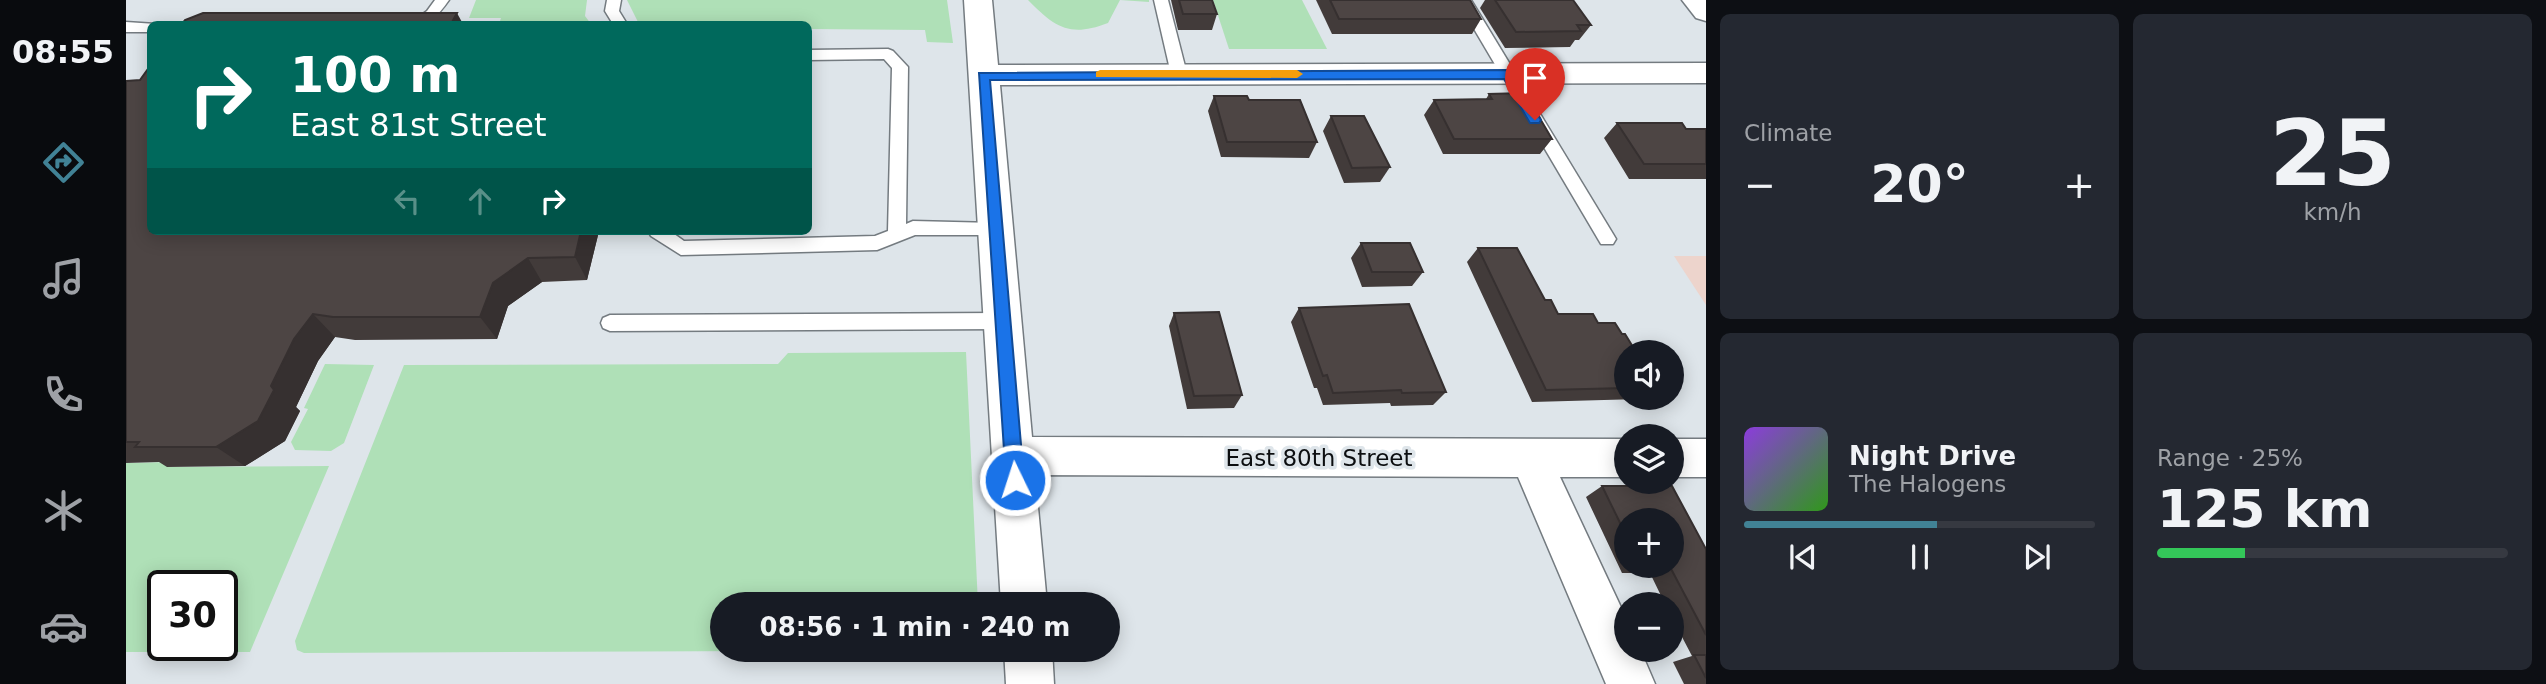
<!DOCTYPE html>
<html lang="en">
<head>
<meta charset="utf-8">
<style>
	:root { --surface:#171b24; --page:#242831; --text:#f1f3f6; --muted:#9ea1a6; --line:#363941; --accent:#418295 }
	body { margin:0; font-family:"DejaVu Sans",sans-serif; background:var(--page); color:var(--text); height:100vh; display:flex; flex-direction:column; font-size:26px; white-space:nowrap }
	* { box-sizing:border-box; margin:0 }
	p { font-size:23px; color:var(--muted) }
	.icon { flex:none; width:38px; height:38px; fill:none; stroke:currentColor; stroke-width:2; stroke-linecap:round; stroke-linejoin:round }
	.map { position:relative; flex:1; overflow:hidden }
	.panel { display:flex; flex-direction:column; gap:14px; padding:14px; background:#0d0f14; width:840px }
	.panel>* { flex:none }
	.banner { position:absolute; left:21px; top:21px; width:665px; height:214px; border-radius:10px; box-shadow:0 4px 18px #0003; background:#00695c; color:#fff; overflow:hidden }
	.fabs { position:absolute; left:1488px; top:340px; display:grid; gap:14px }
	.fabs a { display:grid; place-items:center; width:70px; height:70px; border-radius:50%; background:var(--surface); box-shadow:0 4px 18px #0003; font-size:35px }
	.speed { position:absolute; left:21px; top:570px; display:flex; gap:14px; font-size:35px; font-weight:700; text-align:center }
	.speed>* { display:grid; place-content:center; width:91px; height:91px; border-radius:50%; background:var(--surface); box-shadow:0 4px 18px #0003; line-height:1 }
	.speed .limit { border:4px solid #111; border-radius:10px; background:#fff; color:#111 }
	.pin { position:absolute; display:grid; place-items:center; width:60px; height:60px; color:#fff; margin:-72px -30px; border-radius:50% 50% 50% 0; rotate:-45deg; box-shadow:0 0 7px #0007 }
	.pin .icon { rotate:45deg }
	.me { position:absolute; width:77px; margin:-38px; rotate:356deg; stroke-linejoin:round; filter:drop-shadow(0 0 5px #0008) }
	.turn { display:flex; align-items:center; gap:24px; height:147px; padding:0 28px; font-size:32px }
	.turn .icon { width:91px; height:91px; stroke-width:2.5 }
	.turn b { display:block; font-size:49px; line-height:60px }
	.lanes { display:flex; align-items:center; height:66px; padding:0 28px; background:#0003; justify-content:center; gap:35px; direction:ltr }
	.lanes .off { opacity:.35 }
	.big { font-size:52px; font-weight:700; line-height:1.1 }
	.panel .widget { flex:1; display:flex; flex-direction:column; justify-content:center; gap:10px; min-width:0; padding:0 24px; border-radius:10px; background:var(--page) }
	.panel .dial { align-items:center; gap:0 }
	.dial b { font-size:91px; line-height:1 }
	.song { display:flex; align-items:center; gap:21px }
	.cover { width:84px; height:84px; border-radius:10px; background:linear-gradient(135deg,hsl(270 70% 55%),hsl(110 70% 35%)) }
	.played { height:7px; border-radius:4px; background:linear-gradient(90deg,var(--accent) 55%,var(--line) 55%) }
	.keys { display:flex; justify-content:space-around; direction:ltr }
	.heat { display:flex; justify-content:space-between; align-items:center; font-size:38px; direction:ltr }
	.charge { height:10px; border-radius:5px; background:linear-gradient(90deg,#34c759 25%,var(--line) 0) }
	.panel .tiles { flex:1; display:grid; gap:14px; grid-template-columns:repeat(2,1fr) }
	.trip { position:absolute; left:584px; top:592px; width:410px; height:70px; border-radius:35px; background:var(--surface); box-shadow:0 4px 18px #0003; font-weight:700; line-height:70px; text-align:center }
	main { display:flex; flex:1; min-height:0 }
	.dock { display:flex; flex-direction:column; width:126px; justify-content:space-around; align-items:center; background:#090b0e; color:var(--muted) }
	.dock .icon { width:49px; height:49px }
	.dock .selected { color:var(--accent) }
	.dock b { font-size:32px; color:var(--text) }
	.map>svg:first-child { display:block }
	.commercial { fill:#edd4cc }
	.green { fill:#afe0b7; fill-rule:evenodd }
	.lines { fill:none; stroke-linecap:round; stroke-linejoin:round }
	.lane-casing { stroke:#747b80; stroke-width:3 }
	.street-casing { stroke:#747b80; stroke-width:3 }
	.secondary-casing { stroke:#747b80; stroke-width:3 }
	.lane { fill:#fff; fill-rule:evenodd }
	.street { fill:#fff; fill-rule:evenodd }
	.secondary { fill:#fff; fill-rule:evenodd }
	.wall { fill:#423b3a; fill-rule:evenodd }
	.shaded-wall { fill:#363030 }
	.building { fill:#4d4544; stroke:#363030; stroke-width:2 }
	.route { fill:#1a73e8; stroke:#114b97; stroke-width:2 }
	.slow { fill:#f59e0b }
	.labels { text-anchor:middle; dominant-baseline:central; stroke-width:7; stroke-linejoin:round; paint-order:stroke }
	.street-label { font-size:23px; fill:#0c0e10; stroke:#dee5ea }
</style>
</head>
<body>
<main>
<nav class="dock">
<b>08:55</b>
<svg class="icon selected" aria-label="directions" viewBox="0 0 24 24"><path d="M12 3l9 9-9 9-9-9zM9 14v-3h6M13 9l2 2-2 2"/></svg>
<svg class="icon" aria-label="music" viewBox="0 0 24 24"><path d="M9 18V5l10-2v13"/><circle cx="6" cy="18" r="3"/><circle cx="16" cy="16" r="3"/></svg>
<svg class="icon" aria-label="phone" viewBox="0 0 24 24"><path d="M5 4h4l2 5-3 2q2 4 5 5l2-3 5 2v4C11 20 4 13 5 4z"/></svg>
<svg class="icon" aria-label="climate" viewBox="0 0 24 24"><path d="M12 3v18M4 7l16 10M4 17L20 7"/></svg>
<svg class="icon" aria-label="car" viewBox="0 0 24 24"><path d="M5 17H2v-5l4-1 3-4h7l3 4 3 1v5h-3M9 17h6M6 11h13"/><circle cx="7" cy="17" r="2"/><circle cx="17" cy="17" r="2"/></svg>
</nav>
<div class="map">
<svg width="1580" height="684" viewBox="0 0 1580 684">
	<rect width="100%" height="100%" fill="#dee5ea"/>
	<polygon class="commercial" points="1548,256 1580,256 1580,305"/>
	<g class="green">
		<polygon points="350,0 461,0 459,16 465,24 373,24 375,18 343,18"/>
		<polygon points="501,0 821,0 827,43 801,42 799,30 683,29 682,24 513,24"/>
		<path d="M902 0H1023V2L994 0 982 23C943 38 929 27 902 0Z"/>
		<polygon points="1087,0 1176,0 1201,49 1103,49"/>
		<polygon points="840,352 852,604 597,604 597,649 854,650 178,653 171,650 169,641 278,365 652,364 662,353"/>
		<polygon points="199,364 248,365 218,443 205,451 169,450 165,442 182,409 178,408"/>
		<path d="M45 462 42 467 203 466 124 652H0V463ZM37 586H96V646H37Z"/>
	</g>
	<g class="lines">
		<g class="lane-casing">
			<g id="lane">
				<path d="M309 0H323C311 17 304 24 283 24L301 11Z"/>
				<polygon points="481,0 495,0 493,11 501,24 487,24 479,11"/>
				<polygon points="1028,0 1042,0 1061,74 1058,78 1053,79 1045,74"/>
				<polygon points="1331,0 1345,0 1487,234 1490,239 1487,244 1475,244"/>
				<polygon points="0,22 30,24 24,24 24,32 0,32"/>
				<polygon points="762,49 767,51 782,67 780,224 787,221 869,223 875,225 878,230 875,235 789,235 751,250 555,255 525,236 522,231 544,231 558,241 749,236 762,231 766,68 758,59 682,60 682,50"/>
				<polygon points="876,313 883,316 885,321 883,326 876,329 484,331 477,328 475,323 477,318 484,315"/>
			</g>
		</g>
		<g class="street-casing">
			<g id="street">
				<polygon points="838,0 866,0 872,65 1580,63 1580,83 874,85 906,437 1500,439 1500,477 1434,477 1500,618 1500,649 1514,649 1529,684 1480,684 1392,477 909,475 921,604 875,604"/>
				<rect x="1545" y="439" width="35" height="38"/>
				<polygon points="878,649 926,649 928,684 880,684"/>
			</g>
		</g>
		<g class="secondary-casing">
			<polygon id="secondary" points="1556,0 1580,0 1580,21 1570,18"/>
		</g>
		<use href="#lane" class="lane"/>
		<use href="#street" class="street"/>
		<use href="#secondary" class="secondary"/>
	</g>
	<g class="wall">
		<polygon points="1045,0 1086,0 1091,14 1086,30 1052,30"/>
		<polygon points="1190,0 1344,0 1355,19 1346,34 1206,34"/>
		<polygon points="1359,0 1447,0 1465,25 1453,40 1449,40 1444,47 1379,48 1354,8"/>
		<polygon points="14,80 24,231 473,231 461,280 416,282 382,306 371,339 229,340 209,337 192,361 170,407 174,411 159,441 119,466 41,467 33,462 0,463 0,81"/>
		<polygon points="1363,94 1426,139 1414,154 1317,154 1298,115 1308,100 1360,99"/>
		<polygon points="1088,96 1123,100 1191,142 1183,158 1095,157 1082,111"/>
		<polygon points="1205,116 1264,167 1254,182 1218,183 1197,131"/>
		<polygon points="1491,123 1560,129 1580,129 1580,179 1503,179 1478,138"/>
		<polygon points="1235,243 1297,272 1286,286 1236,287 1225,258"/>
		<polygon points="1352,248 1419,300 1432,314 1472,323 1500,352 1500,397 1516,397 1514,399 1406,402 1341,262"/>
		<polygon points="1173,308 1320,392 1307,405 1265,406 1264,403 1197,405 1191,388 1188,388 1165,322"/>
		<polygon points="1048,313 1116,395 1108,408 1061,409 1043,326"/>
		<path d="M1476 486 1580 549V684H1558L1547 662 1566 656 1545 616V604H1539L1524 573H1496L1460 497ZM1500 520 1545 565H1500Z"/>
	</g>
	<g class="shaded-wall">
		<polygon points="331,13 337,24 325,24"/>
		<polygon points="455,231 473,231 461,280 449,257"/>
		<polygon points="402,258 416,282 382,306 371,339 354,317 367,283"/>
		<polygon points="187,314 209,337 192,361 170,407 174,411 159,441 119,466 90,447 145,386 168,339"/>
	</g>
	<g class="building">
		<polygon points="1053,0 1086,0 1091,14 1057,14"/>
		<polygon points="1204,0 1344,0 1355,19 1213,19"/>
		<polygon points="1369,0 1447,0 1465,25 1451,25 1455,31 1390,32"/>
		<polygon points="77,13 331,13 325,24 56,24 59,20"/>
		<polygon points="24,66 24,231 455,231 449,257 402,258 367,283 354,317 207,317 187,314 168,339 145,386 148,390 132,421 90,447 9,447 13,442 0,442 0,81 14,80"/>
		<polygon points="1399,93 1426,139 1328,139 1308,100 1366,99 1363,94"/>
		<polygon points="1088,96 1121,96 1123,100 1174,100 1191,142 1101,142"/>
		<polygon points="1205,116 1238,116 1264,167 1226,168"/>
		<polygon points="1491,123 1556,123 1560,129 1580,129 1580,164 1518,164"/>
		<polygon points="1235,243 1284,243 1297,272 1246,272"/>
		<polygon points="1352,248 1391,248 1419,300 1425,300 1432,314 1467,314 1472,323 1489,323 1496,334 1499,334 1510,352 1500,352 1500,388 1420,390"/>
		<polygon points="1283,304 1320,392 1276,393 1275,390 1207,393 1201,375 1197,376 1173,308"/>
		<polygon points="1093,312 1116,395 1068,396 1048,313"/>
		<polygon points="1476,486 1546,486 1580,549 1580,635 1543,565 1545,565 1545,520 1500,520 1500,535"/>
		<polygon points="1568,655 1580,655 1580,678"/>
	</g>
	<polygon class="route" points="1382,70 1389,75 1415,120 1413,123 1404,123 1378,79 864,80 898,480 895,486 889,488 883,486 880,480 853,73"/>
	<polygon class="slow" points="974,70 1171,70 1177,74 1171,78 970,77 970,72"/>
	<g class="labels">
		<g class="street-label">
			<text x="1193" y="458">East 80th Street</text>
		</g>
	</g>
</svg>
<div class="fabs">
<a><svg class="icon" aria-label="sound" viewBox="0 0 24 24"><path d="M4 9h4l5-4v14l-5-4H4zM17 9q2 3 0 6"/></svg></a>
<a><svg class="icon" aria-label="layers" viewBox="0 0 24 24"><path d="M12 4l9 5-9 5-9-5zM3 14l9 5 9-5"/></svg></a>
<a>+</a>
<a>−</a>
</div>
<div class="speed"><div class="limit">30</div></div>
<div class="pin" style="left:1409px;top:120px;background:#d93025"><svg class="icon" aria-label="arrive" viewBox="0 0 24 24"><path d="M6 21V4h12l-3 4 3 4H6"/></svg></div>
<svg class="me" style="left:889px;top:480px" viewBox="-20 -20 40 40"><circle r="17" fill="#1a73e8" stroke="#fff" stroke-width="3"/><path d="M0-11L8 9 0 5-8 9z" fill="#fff"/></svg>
<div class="trip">08:56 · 1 min · 240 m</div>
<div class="banner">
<div class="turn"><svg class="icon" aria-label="right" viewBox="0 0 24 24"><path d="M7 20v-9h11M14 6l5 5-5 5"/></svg><div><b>100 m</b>East 81st Street</div></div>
<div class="lanes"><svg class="icon off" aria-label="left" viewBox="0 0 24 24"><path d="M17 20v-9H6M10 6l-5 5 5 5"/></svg><svg class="icon off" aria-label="ahead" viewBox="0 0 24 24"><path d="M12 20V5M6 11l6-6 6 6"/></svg><svg class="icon" aria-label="right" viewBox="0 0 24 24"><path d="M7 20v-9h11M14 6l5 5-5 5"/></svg></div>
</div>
</div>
<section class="panel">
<div class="tiles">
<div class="widget"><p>Climate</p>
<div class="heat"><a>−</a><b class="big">20°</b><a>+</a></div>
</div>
<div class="widget dial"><b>25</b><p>km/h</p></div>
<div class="widget">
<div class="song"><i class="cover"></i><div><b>Night Drive</b><p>The Halogens</p></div></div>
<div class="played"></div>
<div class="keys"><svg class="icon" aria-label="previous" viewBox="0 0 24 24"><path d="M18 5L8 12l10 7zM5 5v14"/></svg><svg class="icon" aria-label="pause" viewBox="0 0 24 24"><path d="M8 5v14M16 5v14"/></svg><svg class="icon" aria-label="next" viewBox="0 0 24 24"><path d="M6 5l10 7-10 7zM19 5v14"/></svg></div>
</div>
<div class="widget"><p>Range · 25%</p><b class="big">125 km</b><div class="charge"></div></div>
</div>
</section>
</main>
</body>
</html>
